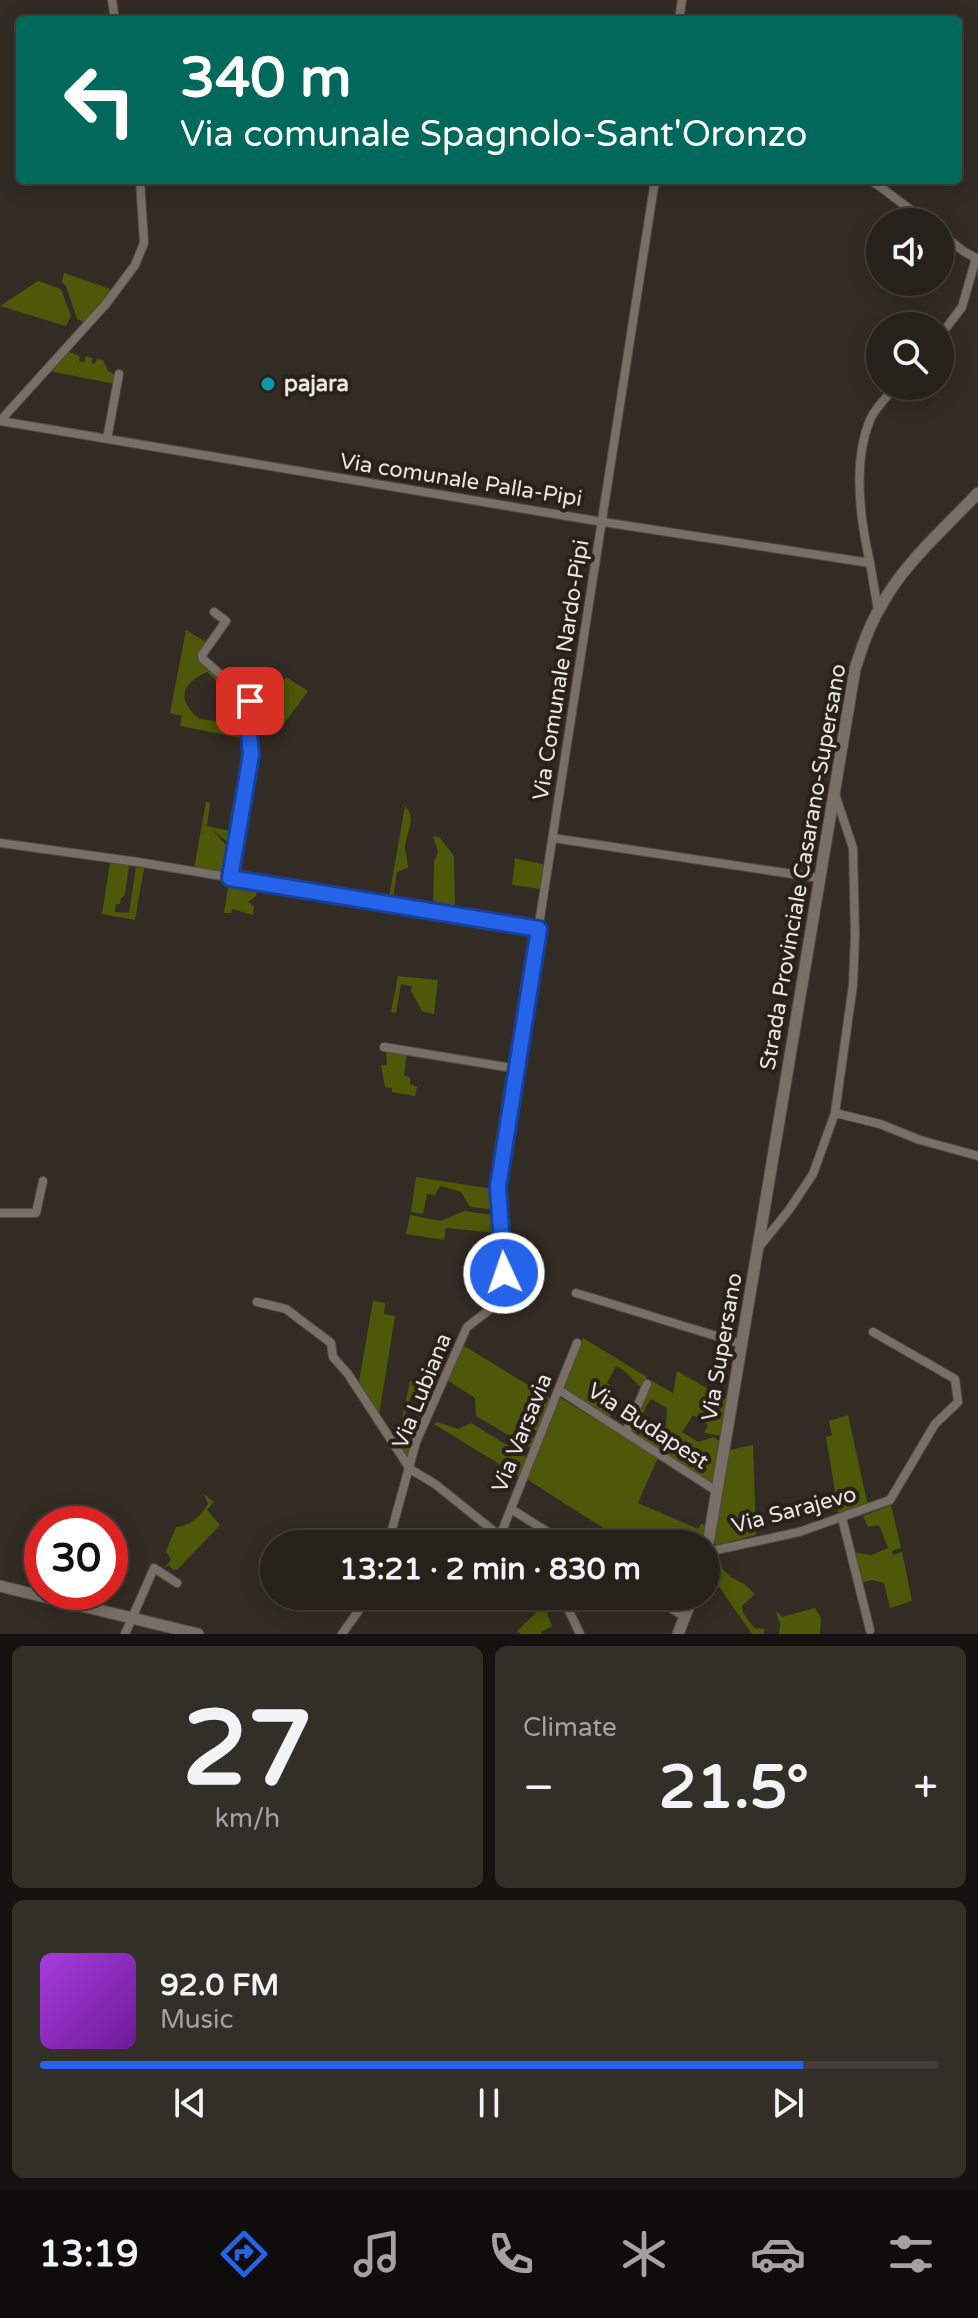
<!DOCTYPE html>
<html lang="en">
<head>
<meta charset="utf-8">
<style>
	:root { --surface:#26211b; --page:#322e28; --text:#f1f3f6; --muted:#a4a3a3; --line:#423e3a; --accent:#2563eb }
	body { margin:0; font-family:"Varela Round",sans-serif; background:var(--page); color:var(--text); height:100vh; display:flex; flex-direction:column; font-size:30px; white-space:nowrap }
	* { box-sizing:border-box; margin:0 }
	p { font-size:26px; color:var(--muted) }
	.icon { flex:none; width:44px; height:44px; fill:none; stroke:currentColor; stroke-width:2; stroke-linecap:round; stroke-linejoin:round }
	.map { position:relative; height:1634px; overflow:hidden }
	.details { display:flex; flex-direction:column; gap:12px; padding:12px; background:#15120f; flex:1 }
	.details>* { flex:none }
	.banner { position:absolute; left:16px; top:16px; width:946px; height:168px; border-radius:8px; box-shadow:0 4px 20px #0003,0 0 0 2px var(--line); background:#00695c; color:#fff; overflow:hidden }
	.buttons { position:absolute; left:866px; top:208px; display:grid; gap:16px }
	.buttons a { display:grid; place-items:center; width:88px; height:88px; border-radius:50%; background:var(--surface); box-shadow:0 4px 20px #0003,0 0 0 2px var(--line); font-size:40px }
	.speed { position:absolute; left:24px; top:1506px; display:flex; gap:16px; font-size:40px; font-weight:700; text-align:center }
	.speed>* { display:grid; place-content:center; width:104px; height:104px; border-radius:50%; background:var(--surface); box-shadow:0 4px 20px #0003,0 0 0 2px var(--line); line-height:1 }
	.speed .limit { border:12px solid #d22; background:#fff; color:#111 }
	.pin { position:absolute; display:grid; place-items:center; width:68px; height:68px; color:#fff; margin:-34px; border-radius:16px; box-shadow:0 4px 12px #0006 }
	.me { position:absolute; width:88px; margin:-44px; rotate:357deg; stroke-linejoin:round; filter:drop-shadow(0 0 6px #0008) }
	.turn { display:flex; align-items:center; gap:28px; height:168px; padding:0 32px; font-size:36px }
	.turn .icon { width:104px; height:104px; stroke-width:2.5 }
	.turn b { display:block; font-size:56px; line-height:68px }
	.big { font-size:60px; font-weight:800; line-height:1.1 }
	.details .widget { flex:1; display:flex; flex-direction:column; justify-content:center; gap:12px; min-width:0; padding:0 28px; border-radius:12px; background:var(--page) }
	.details .dial { align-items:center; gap:0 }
	.dial b { font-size:104px; line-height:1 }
	.song { display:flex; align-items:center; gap:24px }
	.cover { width:96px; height:96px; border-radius:12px; background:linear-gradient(135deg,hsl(280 70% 55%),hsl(280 70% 35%)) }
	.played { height:8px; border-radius:4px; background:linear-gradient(90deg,var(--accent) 85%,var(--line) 85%) }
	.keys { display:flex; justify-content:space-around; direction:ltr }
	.heat { display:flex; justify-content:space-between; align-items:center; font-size:44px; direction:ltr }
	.details .tiles { flex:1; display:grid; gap:12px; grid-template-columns:1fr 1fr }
	.widget:last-child { grid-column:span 2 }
	.trip { position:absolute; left:260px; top:1530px; width:460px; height:80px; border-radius:40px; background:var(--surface); box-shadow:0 4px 20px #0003,0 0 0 2px var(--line); font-weight:800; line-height:80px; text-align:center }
	.dock { display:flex; height:128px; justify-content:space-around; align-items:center; background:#0f0d0b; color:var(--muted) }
	.dock .icon { width:56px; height:56px }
	.dock .current { color:var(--accent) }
	.dock b { font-size:36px; color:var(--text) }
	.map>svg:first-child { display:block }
	.green { fill:#4e5808 }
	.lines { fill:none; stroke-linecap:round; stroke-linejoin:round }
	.street-casing { stroke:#504b44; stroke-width:10 }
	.secondary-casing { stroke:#504b44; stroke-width:13 }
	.street { stroke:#787067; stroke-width:8 }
	.secondary { stroke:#787067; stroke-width:11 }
	.route-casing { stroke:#184099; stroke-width:20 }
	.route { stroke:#2563eb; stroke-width:14 }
	.culture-dot { fill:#0f9aa8; stroke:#29221b; stroke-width:3 }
	.labels { text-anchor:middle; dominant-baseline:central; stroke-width:8; stroke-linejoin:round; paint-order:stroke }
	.poi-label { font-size:22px; font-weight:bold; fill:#eae6e1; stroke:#29221b; text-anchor:start }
	.street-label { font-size:22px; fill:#eae6e1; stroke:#29221b }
</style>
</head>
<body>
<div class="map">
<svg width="978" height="1634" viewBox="0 0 978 1634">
	<rect width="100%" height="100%" fill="#332c24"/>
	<g class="green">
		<polygon points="64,273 113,290 86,323 77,319 66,286 62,282"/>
		<polygon points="38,281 61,289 71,316 66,326 0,306"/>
		<polygon points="66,351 80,356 79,361 84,362 86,356 92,358 92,363 94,364 97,359 103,360 108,371 116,375 115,384 49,371"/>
		<path d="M186 630 209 644 196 656 247 697 242 715 234 711 231 713 230 695 227 690 207 672C181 683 176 701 200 719L240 724 247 739 180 726 182 716 170 713Z"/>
		<polygon points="286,677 308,691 281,728 275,721 272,706 266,698 254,699 259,691 273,700"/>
		<polygon points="206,802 210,803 207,826 236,832 233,847 212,829 232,852 229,875 194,869"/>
		<path d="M405 806C418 820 405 833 405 849 406 855 408 862 408 868L397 872 393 898 389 897Z"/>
		<polygon points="433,836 439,837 454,856 455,909 433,906 434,862 438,852"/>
		<polygon points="515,858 545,865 540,889 512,885"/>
		<polygon points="110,862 129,865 125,895 121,898 120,904 116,904 115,912 129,913 136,867 144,868 135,920 102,914"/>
		<polygon points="229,882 257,886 256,896 248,902 254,906 253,915 232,909 231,913 224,913"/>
		<polygon points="398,976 438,980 434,1014 422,1011 411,991 412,986 401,984 396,1013 391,1012"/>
		<polygon points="386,1051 407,1054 404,1075 410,1078 410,1084 417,1087 415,1096 392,1092 392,1088 385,1087 381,1065 387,1065"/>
		<polygon points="416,1177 493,1189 495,1207 488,1209 470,1207 461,1192 440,1186 435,1195 427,1194 423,1214 411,1212"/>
		<polygon points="464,1211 493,1215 497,1233 446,1228 444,1240 406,1234 410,1215 441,1221"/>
		<polygon points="373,1301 385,1303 384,1314 395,1316 379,1415 358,1387"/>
		<path d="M583 1338 647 1377 642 1388C632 1381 628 1371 616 1366L607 1383 611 1386 608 1393 612 1411 610 1417 564 1389Z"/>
		<polygon points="461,1344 551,1399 538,1432 522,1421 518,1427 535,1439 532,1449 476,1416 475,1398 447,1380"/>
		<path d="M677 1371 729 1401 722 1436 704 1433 708 1425 693 1415 682 1432 698 1442 714 1437 721 1442 714 1486 637 1437 648 1423 662 1432 666 1425 667 1408 651 1399C641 1411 643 1422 634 1435L629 1432 652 1381 673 1393Z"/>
		<polygon points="410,1381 435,1390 431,1401 411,1396 403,1420 419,1426 408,1462 397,1442"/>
		<polygon points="559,1397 658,1457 638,1503 698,1529 702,1523 707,1530 703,1544 628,1544 525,1478"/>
		<polygon points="848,1415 868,1506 839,1516 826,1437 832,1435 829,1421"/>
		<polygon points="437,1422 458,1429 471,1423 525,1456 527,1459 520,1477 434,1424"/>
		<polygon points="753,1445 756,1535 717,1545 714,1543 729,1450"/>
		<path d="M204 1494 214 1502 207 1510 220 1525 178 1569 173 1570 169 1565 164 1568 171 1560 166 1551 176 1527C191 1526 200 1516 208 1504Z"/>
		<polygon points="891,1505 901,1548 892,1551 893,1555 902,1552 912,1601 890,1608 884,1583 872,1580 860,1583 854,1552 871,1555 888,1548 879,1525 868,1527 863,1516"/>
		<polygon points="717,1563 731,1577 744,1584 755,1594 742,1606 743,1613 754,1628 764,1629 764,1634 752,1634 708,1571"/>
		<polygon points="554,1596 559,1596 564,1607 547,1613 552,1626 541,1632 542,1634 521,1634 517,1631"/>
		<polygon points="815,1608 821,1618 820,1634 779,1634 780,1624 776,1611 782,1617"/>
	</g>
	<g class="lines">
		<g class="street-casing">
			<g id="street">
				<polyline points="112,0 115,20"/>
				<polyline points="679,20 682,0"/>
				<polyline points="871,180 927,222"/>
				<polyline points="940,232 963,251 976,258 962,307 940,336"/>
				<polyline points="0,421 603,522 870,563 878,610"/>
				<polyline points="0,421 106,304 135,265 144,243 140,180"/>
				<polyline points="107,439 119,374"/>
				<path d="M870 563C860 519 852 463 870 420 875 408 888 395 897 386"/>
				<polyline points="214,612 226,621 202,655 203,659 250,701 242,719 249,733 251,755 230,878"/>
				<polyline points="553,838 819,878"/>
				<polyline points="0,843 138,862 539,929"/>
				<polyline points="384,1047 518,1069"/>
				<polyline points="835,1113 853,985 855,935 853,848 835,794"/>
				<polyline points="0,1213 36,1213 43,1181"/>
				<polyline points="759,1247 789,1210 813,1174 835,1113 880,1124 920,1140 978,1156"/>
				<polyline points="576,1293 742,1344"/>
				<polyline points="257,1302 286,1309 331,1343 333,1357 348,1374 410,1469 435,1484 510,1544"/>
				<polyline points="559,1390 718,1492"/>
				<polyline points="626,1432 647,1384"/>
				<polyline points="511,1509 567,1544"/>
				<polyline points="842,1518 870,1630"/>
				<polyline points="500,1536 577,1343"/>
				<polyline points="388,1544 416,1442 467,1327 488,1311 504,1273 498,1187 655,180"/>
				<polyline points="707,1552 799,1532 890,1500 935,1424 958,1402 955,1379 873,1332"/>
				<polyline points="562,1596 580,1634"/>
				<polyline points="651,1596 685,1617"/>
				<polyline points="125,1634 154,1568 177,1583"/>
				<polyline points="342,1634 369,1596"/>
			</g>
		</g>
		<g class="secondary-casing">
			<g id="secondary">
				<path d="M706 1556 855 669C862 647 869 626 881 606 904 563 945 528 978 493"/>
				<polyline points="0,1586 198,1634"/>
				<polyline points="678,1634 693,1596"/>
			</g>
		</g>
		<use href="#street" class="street"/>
		<use href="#secondary" class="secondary"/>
	</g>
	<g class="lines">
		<g class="route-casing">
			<polyline id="route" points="250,701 242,719 249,733 251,755 230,878 539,929 498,1187 504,1273"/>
		</g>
		<use href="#route" class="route"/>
	</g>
	<circle class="culture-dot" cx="268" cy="384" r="8"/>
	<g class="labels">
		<g class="poi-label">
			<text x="284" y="384">pajara</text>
		</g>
		<g class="street-label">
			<text transform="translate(461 480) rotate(9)">Via comunale Palla-Pipi</text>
			<text transform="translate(561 670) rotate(-81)">Via Comunale Nardo-Pipi</text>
			<text transform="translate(803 867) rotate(-80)">Strada Provinciale Casarano-Supersano</text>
			<text transform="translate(722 1347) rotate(-80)">Via Supersano</text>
			<text transform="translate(422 1391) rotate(-68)">Via Lubiana</text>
			<text transform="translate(648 1426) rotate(33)">Via Budapest</text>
			<text transform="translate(522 1433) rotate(-68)">Via Varsavia</text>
			<text transform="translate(794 1510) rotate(-15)">Via Sarajevo</text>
		</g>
	</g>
</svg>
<div class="buttons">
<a><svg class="icon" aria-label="sound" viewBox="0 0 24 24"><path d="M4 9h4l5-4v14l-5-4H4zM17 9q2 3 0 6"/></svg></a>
<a><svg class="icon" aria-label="search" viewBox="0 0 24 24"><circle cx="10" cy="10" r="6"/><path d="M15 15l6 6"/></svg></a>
</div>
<div class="speed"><div class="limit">30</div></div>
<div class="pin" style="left:250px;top:701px;background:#d93025"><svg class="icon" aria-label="arrive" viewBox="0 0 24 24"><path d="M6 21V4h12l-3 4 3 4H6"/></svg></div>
<svg class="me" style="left:504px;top:1273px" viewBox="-20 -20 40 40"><circle r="17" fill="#2563eb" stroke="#fff" stroke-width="3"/><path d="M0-11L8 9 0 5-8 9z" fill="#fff"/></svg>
<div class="trip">13:21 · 2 min · 830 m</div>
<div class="banner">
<div class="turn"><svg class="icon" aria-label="left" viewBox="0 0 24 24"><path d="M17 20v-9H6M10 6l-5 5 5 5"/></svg><div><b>340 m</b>Via comunale Spagnolo-Sant'Oronzo</div></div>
</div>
</div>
<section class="details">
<div class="tiles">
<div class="widget dial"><b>27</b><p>km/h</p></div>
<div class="widget"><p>Climate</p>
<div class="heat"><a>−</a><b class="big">21.5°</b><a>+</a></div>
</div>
<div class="widget">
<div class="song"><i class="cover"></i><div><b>92.0 FM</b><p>Music</p></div></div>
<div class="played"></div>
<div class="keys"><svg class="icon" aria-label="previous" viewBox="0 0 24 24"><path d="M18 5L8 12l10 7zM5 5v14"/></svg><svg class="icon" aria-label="pause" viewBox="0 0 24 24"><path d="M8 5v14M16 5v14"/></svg><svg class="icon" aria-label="next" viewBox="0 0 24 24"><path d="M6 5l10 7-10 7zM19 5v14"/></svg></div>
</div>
</div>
</section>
<nav class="dock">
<b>13:19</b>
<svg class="icon current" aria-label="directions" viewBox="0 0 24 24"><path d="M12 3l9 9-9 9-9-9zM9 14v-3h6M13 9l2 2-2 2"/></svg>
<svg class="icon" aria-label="music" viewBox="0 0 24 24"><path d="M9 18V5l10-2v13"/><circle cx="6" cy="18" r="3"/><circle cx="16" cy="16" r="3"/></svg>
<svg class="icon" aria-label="phone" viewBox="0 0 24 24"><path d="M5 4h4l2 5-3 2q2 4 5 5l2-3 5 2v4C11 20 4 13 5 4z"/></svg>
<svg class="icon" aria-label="climate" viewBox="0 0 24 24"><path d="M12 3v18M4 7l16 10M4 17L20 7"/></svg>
<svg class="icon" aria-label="car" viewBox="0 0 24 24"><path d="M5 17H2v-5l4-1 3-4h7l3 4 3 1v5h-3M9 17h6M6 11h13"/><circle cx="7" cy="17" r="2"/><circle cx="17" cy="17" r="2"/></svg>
<svg class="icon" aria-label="filters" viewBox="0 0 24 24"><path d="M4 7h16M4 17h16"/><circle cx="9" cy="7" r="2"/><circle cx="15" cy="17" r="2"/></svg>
</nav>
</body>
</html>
